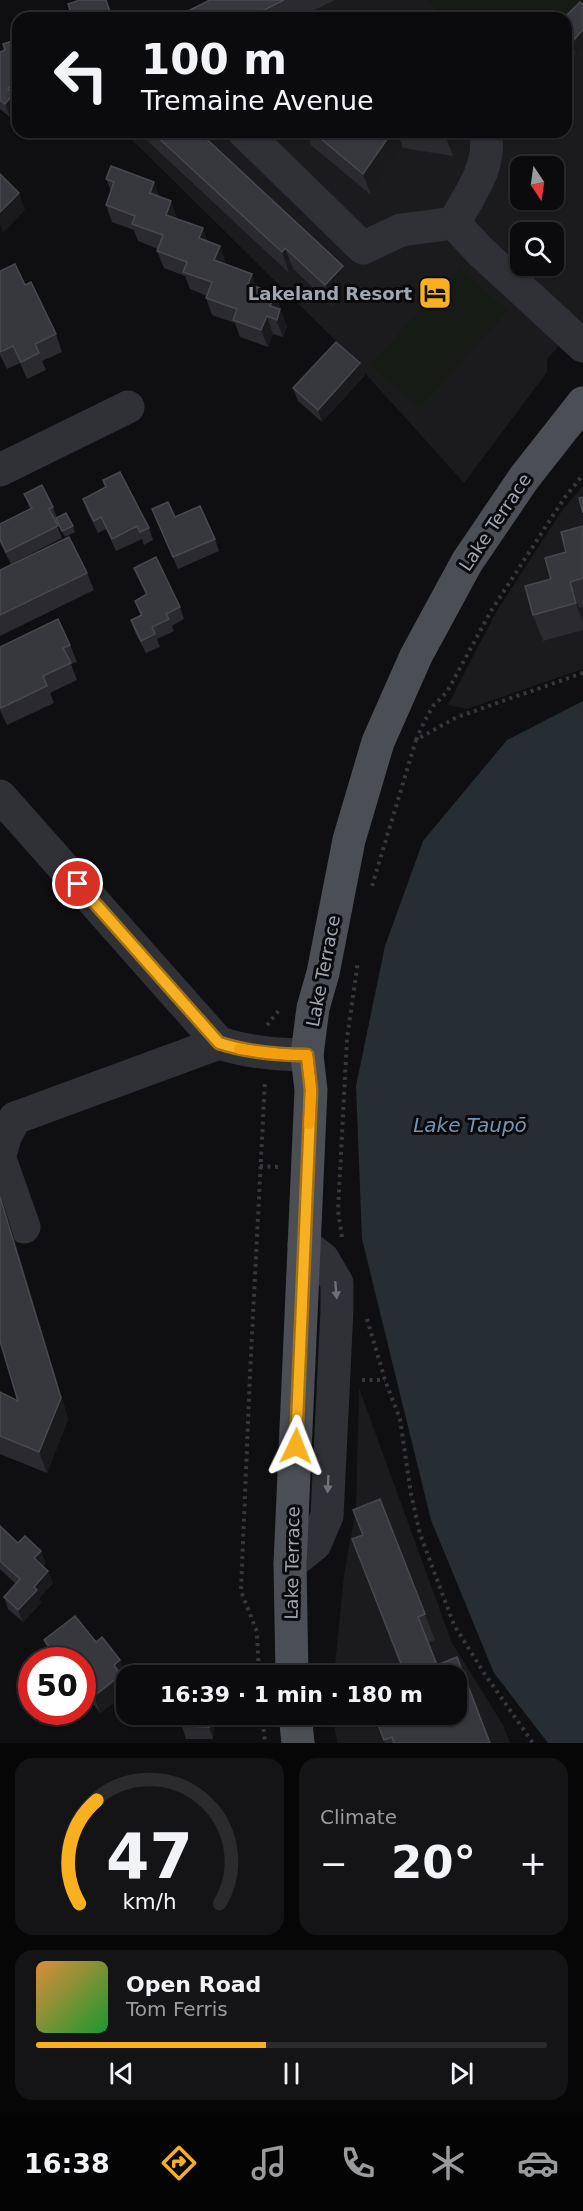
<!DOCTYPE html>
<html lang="en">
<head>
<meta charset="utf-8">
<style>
	:root { --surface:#0b0b0d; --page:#141416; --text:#f1f3f6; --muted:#9a9b9d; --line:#2b2b2e; --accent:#f8b020 }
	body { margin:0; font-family:"DejaVu Sans",sans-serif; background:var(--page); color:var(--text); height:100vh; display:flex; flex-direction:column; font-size:22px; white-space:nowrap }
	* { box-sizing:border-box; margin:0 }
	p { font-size:20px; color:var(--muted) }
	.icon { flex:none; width:33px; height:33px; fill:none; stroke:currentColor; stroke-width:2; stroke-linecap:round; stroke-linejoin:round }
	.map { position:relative; height:1743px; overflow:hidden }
	.sheet { display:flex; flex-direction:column; gap:15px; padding:15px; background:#060607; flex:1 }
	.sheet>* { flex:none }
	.top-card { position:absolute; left:12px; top:12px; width:560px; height:126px; border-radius:18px; box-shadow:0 2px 4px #0004,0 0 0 2px var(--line); background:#0b0b0d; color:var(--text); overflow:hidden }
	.needle { width:39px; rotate:167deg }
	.buttons { position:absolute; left:510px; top:156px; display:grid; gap:12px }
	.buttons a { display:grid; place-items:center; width:54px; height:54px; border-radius:12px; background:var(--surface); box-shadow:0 2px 4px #0004,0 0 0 2px var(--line); font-size:30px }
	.speed { position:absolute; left:18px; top:1647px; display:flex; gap:12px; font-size:30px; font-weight:700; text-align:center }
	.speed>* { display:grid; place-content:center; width:78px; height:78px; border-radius:50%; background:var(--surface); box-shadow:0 2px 4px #0004,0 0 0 2px var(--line); line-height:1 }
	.speed .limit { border:9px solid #d22; background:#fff; color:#111 }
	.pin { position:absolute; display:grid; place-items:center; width:51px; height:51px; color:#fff; margin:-26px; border:3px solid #fff; border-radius:50%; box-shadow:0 2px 6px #0007 }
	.me { position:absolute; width:66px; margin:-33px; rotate:2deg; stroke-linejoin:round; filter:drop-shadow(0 0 4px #0008) }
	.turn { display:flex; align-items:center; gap:21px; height:126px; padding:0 30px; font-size:27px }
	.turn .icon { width:78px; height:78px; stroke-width:2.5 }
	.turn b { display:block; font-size:42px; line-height:51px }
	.big { font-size:45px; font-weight:800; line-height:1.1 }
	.sheet .widget { flex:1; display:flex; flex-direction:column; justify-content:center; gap:9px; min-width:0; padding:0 21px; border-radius:18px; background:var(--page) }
	.sheet .dial { align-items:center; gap:0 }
	.dial svg { height:156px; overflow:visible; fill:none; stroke:var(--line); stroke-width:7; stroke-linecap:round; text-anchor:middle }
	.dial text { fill:var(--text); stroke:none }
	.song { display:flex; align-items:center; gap:18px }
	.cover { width:72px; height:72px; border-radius:9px; background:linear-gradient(135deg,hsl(30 70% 55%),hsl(130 70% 35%)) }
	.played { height:6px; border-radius:3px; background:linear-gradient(90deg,var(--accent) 45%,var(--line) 45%) }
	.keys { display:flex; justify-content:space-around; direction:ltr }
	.heat { display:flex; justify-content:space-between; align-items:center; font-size:33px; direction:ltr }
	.sheet .tiles { flex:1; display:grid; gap:15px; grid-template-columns:1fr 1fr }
	.widget:last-child { grid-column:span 2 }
	.trip { position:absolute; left:116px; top:1665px; width:351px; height:60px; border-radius:18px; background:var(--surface); box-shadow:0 2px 4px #0004,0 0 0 2px var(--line); font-weight:800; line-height:60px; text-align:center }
	.tab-bar { display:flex; height:96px; justify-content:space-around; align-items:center; background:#040405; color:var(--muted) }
	.tab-bar .icon { width:42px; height:42px }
	.tab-bar .selected { color:var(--accent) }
	.tab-bar b { font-size:27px; color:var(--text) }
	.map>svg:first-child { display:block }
	.built { fill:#1b1b1e; fill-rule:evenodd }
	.green { fill:#161b16 }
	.water { fill:#262e34 }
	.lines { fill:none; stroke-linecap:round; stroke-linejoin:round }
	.path { stroke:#36383d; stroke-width:4; stroke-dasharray:3 4.5; stroke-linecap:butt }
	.minor { stroke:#303136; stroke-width:33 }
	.major { stroke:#4c4e55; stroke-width:33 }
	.wall { fill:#2b2b2f }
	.shaded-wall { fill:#1a1a1d }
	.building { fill:#37383d; stroke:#48494f; stroke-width:1.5 }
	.oneway { fill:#6e717a }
	.route-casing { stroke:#a17215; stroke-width:15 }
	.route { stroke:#f8b020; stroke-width:10 }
	.slow { stroke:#f59e0b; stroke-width:10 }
	.labels { text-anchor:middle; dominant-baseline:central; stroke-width:6; stroke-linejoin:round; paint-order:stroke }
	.poi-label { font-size:18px; font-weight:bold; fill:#a0a5b2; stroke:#0a0a0c; text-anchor:end }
	.street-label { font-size:18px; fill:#a0a5b2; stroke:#0a0a0c }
	.water-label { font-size:20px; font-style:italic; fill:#7494b0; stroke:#0a0a0c }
</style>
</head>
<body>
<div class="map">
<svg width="583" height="1743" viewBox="0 0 583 1743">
	<rect width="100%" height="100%" fill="#0f0f11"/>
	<g class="built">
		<polygon points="209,0 426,0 449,18 173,18"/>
		<path d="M583 5V320L547 359V372L464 483 337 342 124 132H566V28ZM520 166H554V200H520ZM520 232H554V266H520Z"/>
		<polygon points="583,486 583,669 467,709 448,705 496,612 563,509"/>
		<polygon points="359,1388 452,1643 503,1725 510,1743 337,1743 333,1715 456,1714 456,1676 334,1675 344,1575 356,1509"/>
	</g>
	<g class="green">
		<polygon points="426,0 583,0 583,5 566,28 566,18 449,18"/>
		<polygon points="459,267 508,311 419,409 370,365"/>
	</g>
	<polygon class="water" points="583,701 583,1743 548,1743 494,1673 431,1520 362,1239 356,1086 385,946 423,841 507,740"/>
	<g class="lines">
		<g class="path">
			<polyline points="416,740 424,722 433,706 447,692 491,611 565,497 583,475"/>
			<polyline points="372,886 416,740 457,717 583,673"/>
			<polyline points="267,1025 280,1009"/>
			<polyline points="260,1166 278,1167"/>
			<polyline points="342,1237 338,1211 347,1039 358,961"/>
			<polyline points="367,1319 385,1380 400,1419 411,1494 420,1534 454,1625 484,1673 533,1743"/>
			<polyline points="362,1380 385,1380"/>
			<polyline points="259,1676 257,1632 241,1591 250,1374 265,1080"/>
			<polyline points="262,1714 265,1743"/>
		</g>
		<g class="minor">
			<polyline points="244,132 363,248 401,230 454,223"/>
			<polyline points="454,223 480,251 583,346"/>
			<path d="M454 223C469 195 493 165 485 132"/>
			<polyline points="0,470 128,407"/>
			<path d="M0 796 219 1043C247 1052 278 1055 307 1055"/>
			<polyline points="0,1156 5,1137 15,1118 219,1043"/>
			<polyline points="0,1159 24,1227"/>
			<polyline points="290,1564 315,1544 327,1516 337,1309 337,1283 323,1259 304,1244"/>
		</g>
		<g class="major">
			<polyline points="292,1676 290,1564 311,1090 307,1055 313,1008 323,973 349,840 378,742 416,656 467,562 524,478 583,403"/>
			<polyline points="295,1714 298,1743"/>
		</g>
	</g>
	<g class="wall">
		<polygon points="210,0 335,0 298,18 174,18"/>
		<polygon points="583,5 583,47 576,55 566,45 566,18"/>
		<polygon points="18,39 18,94 16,97 18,106 10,117 0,109 0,52 5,50"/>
		<polygon points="138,132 199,132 343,266 351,287 333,306 293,269 289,273"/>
		<polygon points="306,132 456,132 453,156 403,148 371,195 311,145"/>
		<polygon points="106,179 154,182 159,196 177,218 177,219 203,228 207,241 220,246 226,264 256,287 275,293 287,327 283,337 273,334 268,347 240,337 235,323 212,315 206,298 207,296 190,289 185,276 164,268 157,251 158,249 138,241 134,230 112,222 106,205 111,191"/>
		<polygon points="0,271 25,285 56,334 62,352 42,361 46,370 27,379 20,363 7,369 0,355"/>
		<polygon points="360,363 365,375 322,422 298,401 293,388"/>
		<polygon points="103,480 149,528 153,540 144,545 142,539 116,551 106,529 98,533 87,511 83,499 106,487"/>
		<polygon points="24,494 53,507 57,518 73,526 75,532 65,537 56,520 55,521 62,538 11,564 0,543 0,524 30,509"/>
		<polygon points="152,509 175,517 215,539 219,551 178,569"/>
		<polygon points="583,526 583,607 579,608 583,621 583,630 543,641 533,615 551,579 566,552"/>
		<polygon points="134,568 180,607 184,619 172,626 174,631 157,639 160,647 146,653 135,632 131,620 140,615 135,601 146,595 139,580"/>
		<polygon points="0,570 87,573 94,590 0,636"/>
		<polygon points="70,645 77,662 71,664 77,680 50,693 54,703 7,725 0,710 0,647"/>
		<polygon points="1,1197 8,1218 68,1419 47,1473 0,1454 0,1392 18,1401"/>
		<polygon points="353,1510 425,1614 435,1640 428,1643 437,1665 490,1743 385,1743 374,1714 403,1672 352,1539 363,1535"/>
		<polygon points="0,1526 18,1543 46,1563 43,1566 53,1583 39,1598 41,1603 23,1622 8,1609 4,1597 16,1584 0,1569"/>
		<polygon points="44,1640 96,1642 126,1677 123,1680 126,1688 126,1693 100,1713 92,1702 88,1705 82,1698 82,1660 53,1660 51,1657"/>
		<polygon points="182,1714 214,1714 213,1739 186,1739 182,1726"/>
	</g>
	<g class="shaded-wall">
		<polygon points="583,30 583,47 576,55 571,43"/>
		<polygon points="18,77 18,94 16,97 18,106 10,117 5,104 8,89"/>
		<polygon points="392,132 397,132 403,148 371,195 363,174"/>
		<polygon points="445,132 456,132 453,156 445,135"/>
		<polygon points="154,182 160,199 150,193"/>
		<polygon points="19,193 25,210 3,233 0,225 0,212"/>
		<polygon points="171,201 177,218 172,232 166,215"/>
		<polygon points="203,228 209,246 199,238"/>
		<polygon points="220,246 226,263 221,277 214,260"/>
		<polygon points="285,248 293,269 289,273 282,252"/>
		<polygon points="343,266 351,287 333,306 325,285"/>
		<polygon points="252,274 258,291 248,284"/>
		<polygon points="275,293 287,327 283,337 270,306"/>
		<polygon points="267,316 273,334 268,347 261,330"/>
		<polygon points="360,363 365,375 322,422 318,410"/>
		<polygon points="570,582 579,608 583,623 576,603"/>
		<polygon points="1,1197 8,1218 68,1419 47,1473 39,1452"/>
		<polygon points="41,1551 46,1563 39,1570 34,1558"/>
		<polygon points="48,1571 53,1583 39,1598 41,1603 23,1622 18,1610 34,1587"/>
		<polygon points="120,1660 126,1677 123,1680 126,1688 126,1693 100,1713 94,1696 114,1665"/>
		<polygon points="85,1684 92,1702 88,1705 82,1691 82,1687"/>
		<polygon points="209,1714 214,1714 213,1739 209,1727"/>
	</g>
	<g class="building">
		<polygon points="80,0 106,0 112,18 73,18 68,4"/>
		<polygon points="210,0 284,0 248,18 174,18"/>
		<polygon points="580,2 583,5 583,30 571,43 566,37 566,18 564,18"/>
		<polygon points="18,39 18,77 8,89 14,93 5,104 0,100 0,52 5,50 3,44"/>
		<polygon points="152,132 199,132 343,266 325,285 285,248 282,252"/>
		<polygon points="313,132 392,132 363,174"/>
		<polygon points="427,132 445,132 445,135"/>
		<polygon points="111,166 154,182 150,193 171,201 166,215 203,228 199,238 220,246 214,260 252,274 248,284 275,293 270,306 280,309 277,320 267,316 261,330 233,320 237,309 206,298 212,282 183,272 187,262 157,251 163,235 132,224 135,216 106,205 114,182 106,179"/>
		<polygon points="0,174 19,193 0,212"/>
		<polygon points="15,264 25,285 31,282 56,334 35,344 39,353 21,362 13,346 0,352 0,271"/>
		<polygon points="336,342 360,363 318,410 293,388"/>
		<polygon points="120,472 149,528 140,532 137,526 112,539 101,517 94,521 83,499 106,487 103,480"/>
		<polygon points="42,485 53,507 49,509 58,526 6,552 0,539 0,524 32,508 24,494"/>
		<polygon points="583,497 583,513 579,498"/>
		<polygon points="168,502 175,517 200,506 215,539 173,557 152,509"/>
		<polygon points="66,513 73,526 62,531 56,518"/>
		<polygon points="583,526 583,578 570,582 576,603 533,615 525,586 551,579 545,558 566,552 561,532"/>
		<polygon points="69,537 87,573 0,615 0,570"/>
		<polygon points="156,557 180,607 166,614 169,619 152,627 155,634 141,641 131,620 142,615 135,601 147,594 134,568"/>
		<polygon points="58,619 70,645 63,648 71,663 43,676 47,686 1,708 0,706 0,647"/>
		<polygon points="0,1197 61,1398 39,1452 0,1436 0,1392 18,1401 0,1341"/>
		<polygon points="380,1499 425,1614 418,1617 437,1665 457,1657 490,1743 394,1743 392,1737 384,1740 374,1714 456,1714 456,1676 393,1676 404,1671 352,1539 363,1535 353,1510"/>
		<polygon points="0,1526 18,1543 25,1536 41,1551 34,1558 48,1571 34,1587 37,1590 18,1610 4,1597 20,1579 0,1561"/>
		<polygon points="75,1616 96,1642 102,1637 120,1660 114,1665 121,1675 94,1696 85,1684 82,1687 82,1660 60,1660 44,1640"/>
		<polygon points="152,1668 211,1669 210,1676 151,1676"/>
		<polygon points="182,1714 209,1714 209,1727 182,1726"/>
	</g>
	<defs><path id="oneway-solid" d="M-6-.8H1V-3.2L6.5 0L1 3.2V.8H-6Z" transform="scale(1.5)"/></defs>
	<g class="oneway">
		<use href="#oneway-solid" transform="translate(336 1290) rotate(85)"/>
		<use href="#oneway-solid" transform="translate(328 1484) rotate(93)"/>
	</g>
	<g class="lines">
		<g class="route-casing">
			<path id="route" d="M78 884 219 1043C247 1052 278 1055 307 1055L311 1090 296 1446"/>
		</g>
		<use href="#route" class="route"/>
		<polyline class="slow" points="239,1049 289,1055 307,1055 311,1090 309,1124"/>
	</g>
	<defs>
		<g id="hotel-square" transform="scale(1.725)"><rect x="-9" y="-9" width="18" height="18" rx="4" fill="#f8b020" stroke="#0a0a0c"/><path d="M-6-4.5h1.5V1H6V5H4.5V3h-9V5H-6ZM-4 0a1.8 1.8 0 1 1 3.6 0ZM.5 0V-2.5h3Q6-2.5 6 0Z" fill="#111"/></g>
	</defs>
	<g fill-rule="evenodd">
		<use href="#hotel-square" x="435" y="293"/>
	</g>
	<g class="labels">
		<g class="poi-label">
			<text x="412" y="293">Lakeland Resort</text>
		</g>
		<g class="street-label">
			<text transform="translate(495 522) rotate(-56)">Lake Terrace</text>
			<text transform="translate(323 971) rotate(-79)">Lake Terrace</text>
			<text transform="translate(292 1563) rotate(-89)">Lake Terrace</text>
		</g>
		<g class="water-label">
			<text x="470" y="1125">Lake Taupō</text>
		</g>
	</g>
</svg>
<div class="buttons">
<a><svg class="needle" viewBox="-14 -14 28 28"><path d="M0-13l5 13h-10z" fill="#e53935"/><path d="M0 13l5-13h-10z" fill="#9a9b9d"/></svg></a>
<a><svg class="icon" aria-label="search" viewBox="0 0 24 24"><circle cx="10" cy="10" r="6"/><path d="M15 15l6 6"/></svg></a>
</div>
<div class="speed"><div class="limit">50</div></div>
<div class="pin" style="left:78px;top:884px;background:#d93025"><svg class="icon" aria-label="arrive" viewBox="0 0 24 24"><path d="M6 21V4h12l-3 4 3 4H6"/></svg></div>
<svg class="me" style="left:296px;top:1446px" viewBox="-20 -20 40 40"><path d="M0-17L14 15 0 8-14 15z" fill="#f8b020" stroke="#fff" stroke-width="4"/></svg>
<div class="trip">16:39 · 1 min · 180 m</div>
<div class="top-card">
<div class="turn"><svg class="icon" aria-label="left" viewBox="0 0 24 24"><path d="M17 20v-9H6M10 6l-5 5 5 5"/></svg><div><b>100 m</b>Tremaine Avenue</div></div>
</div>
</div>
<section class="sheet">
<div class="tiles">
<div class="widget dial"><svg viewBox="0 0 100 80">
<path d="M14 69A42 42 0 1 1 86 69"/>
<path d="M14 69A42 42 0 0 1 23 16" stroke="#f8b020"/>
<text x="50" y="56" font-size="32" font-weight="700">47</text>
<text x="50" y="72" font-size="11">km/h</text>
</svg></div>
<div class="widget"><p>Climate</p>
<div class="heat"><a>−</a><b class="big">20°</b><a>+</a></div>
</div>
<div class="widget">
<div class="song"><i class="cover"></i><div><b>Open Road</b><p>Tom Ferris</p></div></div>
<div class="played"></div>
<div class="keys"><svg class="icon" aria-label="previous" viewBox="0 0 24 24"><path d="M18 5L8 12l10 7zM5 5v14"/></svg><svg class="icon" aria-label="pause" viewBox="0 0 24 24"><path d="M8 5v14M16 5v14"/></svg><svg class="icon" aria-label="next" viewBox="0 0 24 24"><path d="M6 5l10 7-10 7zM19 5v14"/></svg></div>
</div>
</div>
</section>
<nav class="tab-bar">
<b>16:38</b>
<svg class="icon selected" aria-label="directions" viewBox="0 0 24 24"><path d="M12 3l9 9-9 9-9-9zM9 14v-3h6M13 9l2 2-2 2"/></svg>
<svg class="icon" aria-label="music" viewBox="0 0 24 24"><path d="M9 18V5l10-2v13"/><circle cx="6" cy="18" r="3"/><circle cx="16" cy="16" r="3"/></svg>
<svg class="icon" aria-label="phone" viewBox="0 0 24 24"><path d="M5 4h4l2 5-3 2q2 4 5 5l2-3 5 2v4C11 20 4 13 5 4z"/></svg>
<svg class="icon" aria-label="climate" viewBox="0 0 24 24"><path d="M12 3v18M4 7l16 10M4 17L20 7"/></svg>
<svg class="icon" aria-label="car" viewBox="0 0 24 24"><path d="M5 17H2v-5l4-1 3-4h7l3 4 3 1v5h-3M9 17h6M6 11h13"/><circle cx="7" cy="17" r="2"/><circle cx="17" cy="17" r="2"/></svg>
</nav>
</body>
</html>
